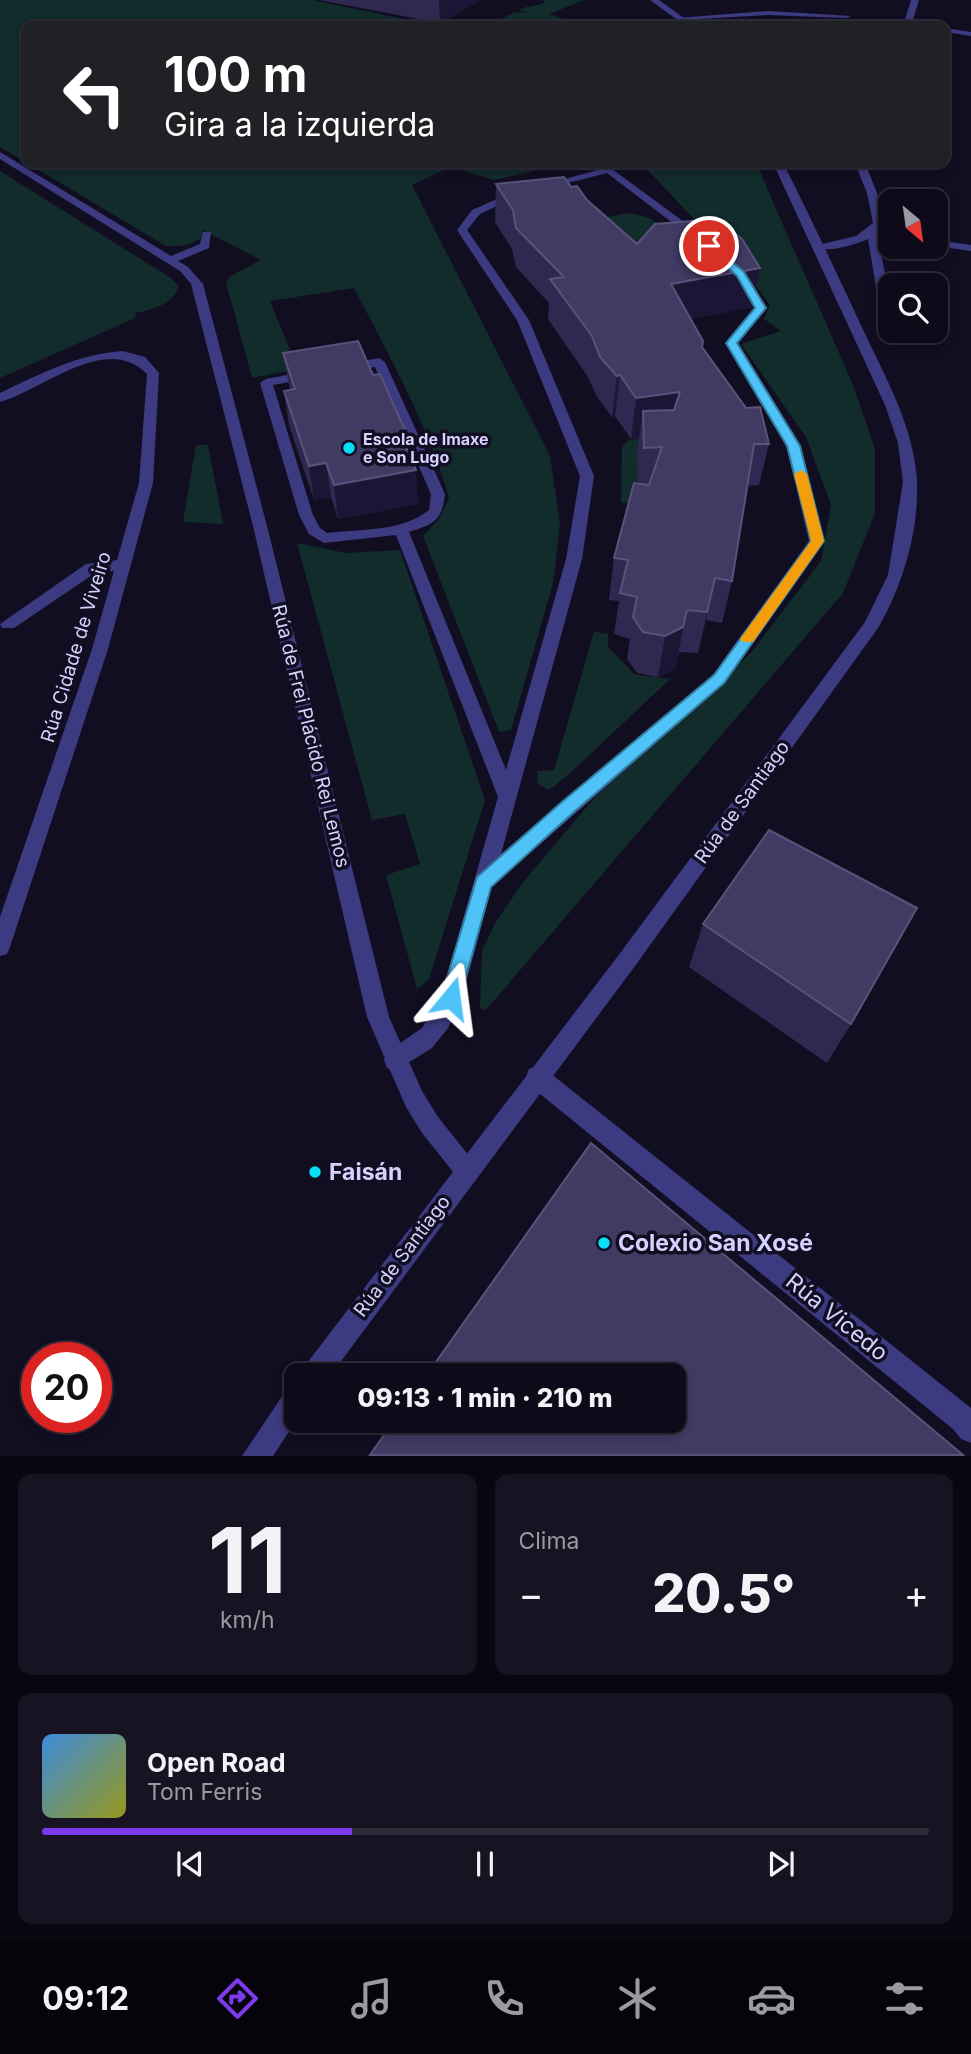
<!DOCTYPE html>
<html lang="es">
<head>
<meta charset="utf-8">
<style>
	:root { --surface:#0e0a1a; --page:#171323; --text:#f1f3f6; --muted:#9b9aa2; --line:#2e2b39; --accent:#7c3aed }
	body { margin:0; font-family:Inter,sans-serif; background:var(--page); color:var(--text); height:100vh; display:flex; flex-direction:column; font-size:26px; white-space:nowrap }
	* { box-sizing:border-box; margin:0 }
	p { font-size:23px; color:var(--muted) }
	.icon { flex:none; width:38px; height:38px; fill:none; stroke:currentColor; stroke-width:2; stroke-linecap:round; stroke-linejoin:round }
	.map { position:relative; height:1456px; overflow:hidden }
	.drawer { display:flex; flex-direction:column; gap:18px; padding:18px; background:#08060e; flex:1 }
	.drawer>* { flex:none }
	.guide { position:absolute; left:21px; top:21px; width:929px; height:147px; border-radius:14px; box-shadow:0 4px 10px #0003,0 0 0 2px var(--line); background:#202124; color:#fff; overflow:hidden }
	.needle { width:46px; rotate:151deg }
	.tools { position:absolute; left:878px; top:189px; display:grid; gap:14px }
	.tools a { display:grid; place-items:center; width:70px; height:70px; border-radius:14px; background:var(--surface); box-shadow:0 4px 10px #0003,0 0 0 2px var(--line); font-size:35px }
	.speed { position:absolute; left:21px; top:1342px; display:flex; gap:14px; font-size:35px; font-weight:700; text-align:center }
	.speed>* { display:grid; place-content:center; width:91px; height:91px; border-radius:50%; background:var(--surface); box-shadow:0 4px 10px #0003,0 0 0 2px var(--line); line-height:1 }
	.speed .limit { border:10px solid #d22; background:#fff; color:#111 }
	.pin { position:absolute; display:grid; place-items:center; width:60px; height:60px; color:#fff; margin:-30px; border:4px solid #fff; border-radius:50%; box-shadow:0 2px 7px #0007 }
	.me { position:absolute; width:77px; margin:-38px; rotate:16deg; stroke-linejoin:round; filter:drop-shadow(0 0 5px #0008) }
	.turn { display:flex; align-items:center; gap:24px; height:147px; padding:0 28px; font-size:32px }
	.turn .icon { width:91px; height:91px; stroke-width:2.5 }
	.turn b { display:block; font-size:49px; line-height:60px }
	.big { font-size:52px; font-weight:800; line-height:1.1 }
	.drawer .card { flex:1; display:flex; flex-direction:column; justify-content:center; gap:10px; min-width:0; padding:0 24px; border-radius:14px; background:var(--page) }
	.drawer .dial { align-items:center; gap:0 }
	.dial b { font-size:91px; line-height:1 }
	.song { display:flex; align-items:center; gap:21px }
	.cover { width:84px; height:84px; border-radius:10px; background:linear-gradient(135deg,hsl(210 70% 55%),hsl(60 70% 35%)) }
	.played { height:7px; border-radius:4px; background:linear-gradient(90deg,var(--accent) 35%,var(--line) 35%) }
	.keys { display:flex; justify-content:space-around; direction:ltr }
	.heat { display:flex; justify-content:space-between; align-items:center; font-size:38px; direction:ltr }
	.drawer .tiles { flex:1; display:grid; gap:18px; grid-template-columns:1fr 1fr }
	.card:last-child { grid-column:span 2 }
	.trip { position:absolute; left:284px; top:1363px; width:402px; height:70px; border-radius:14px; background:var(--surface); box-shadow:0 4px 10px #0003,0 0 0 2px var(--line); font-weight:800; line-height:70px; text-align:center }
	.tab-bar { display:flex; height:112px; justify-content:space-around; align-items:center; background:#06040a; color:var(--muted) }
	.tab-bar .icon { width:49px; height:49px }
	.tab-bar .current { color:var(--accent) }
	.tab-bar b { font-size:32px; color:var(--text) }
	.map>svg:first-child { display:block }
	.green { fill:#112c2b }
	.lines { fill:none; stroke-linecap:round; stroke-linejoin:round }
	.service { fill:#3c3a80; fill-rule:evenodd }
	.pedestrian { fill:#3c3a80; fill-rule:evenodd }
	.minor { fill:#3c3a80; fill-rule:evenodd }
	.tertiary { fill:#3c3a80; fill-rule:evenodd }
	.wall { fill:#302850 }
	.shaded-wall { fill:#1c1636 }
	.building { fill:#413a63; stroke:#59527b; stroke-width:2 }
	.route { fill:#4fc3f7; stroke:#337fa1; stroke-width:2 }
	.slow { fill:#f59e0b }
	.poi-dot { fill:#06dff5; stroke:#120e22; stroke-width:2.5 }
	.labels { text-anchor:middle; dominant-baseline:central; stroke-width:7; stroke-linejoin:round; paint-order:stroke }
	.far-poi-label { font-size:16px; font-weight:bold; fill:#d6d1fe; stroke:#120e22; text-anchor:start }
	.street-label { font-size:19px; fill:#d6d1fe; stroke:#120e22 }
	.near-poi-label { font-size:23px; font-weight:bold; fill:#d6d1fe; stroke:#120e22; text-anchor:start }
	.near-street-label { font-size:23px; fill:#d6d1fe; stroke:#120e22 }
</style>
</head>
<body>
<div class="map">
<svg width="971" height="1456" viewBox="0 0 971 1456">
	<rect width="100%" height="100%" fill="#120e22"/>
	<g class="green">
		<polygon points="0,0 312,0 437,26 26,26 26,162 0,147"/>
		<path d="M541 0H584L549 14 584 26 489 25 515 12 528 13 519 10C531 4 536 7 546 2Z"/>
		<path d="M27 163H570L494 180 450 167 412 185 550 456 560 525 553 583 511 730 499 732 423 536 439 519 449 498C428 425 389 355 354 288L270 301 298 369 252 378 226 282 231 276 261 260 203 230 204 235C195 245 180 247 166 246Z"/>
		<polygon points="641,163 756,163 853,385 875,449 875,513 843,593 486,1010 480,1008 482,951 495,923 524,881 596,796 751,653 821,561 831,505 806,437 741,344 781,331 764,319 770,305 749,277"/>
		<path d="M0 171 171 278 179 287C172 305 153 309 136 313L135 318 0 378Z"/>
		<polygon points="629,213 647,217 684,238 618,264 585,221"/>
		<polygon points="655,437 642,503 621,503 622,446 629,440"/>
		<polygon points="196,445 208,445 223,524 183,522"/>
		<polygon points="297,543 346,553 400,550 485,800 429,979 417,989 386,875 420,864 405,814 372,820"/>
		<polygon points="594,632 608,634 608,647 634,674 670,679 567,776 549,790 538,784 537,771 554,770"/>
	</g>
	<g class="lines">
		<g class="service">
			<polygon points="0,152 171,256 200,244 203,232 211,232 209,248 178,261 188,267 203,284 193,286 180,271 0,159"/>
			<polygon points="609,167 702,235 702,239 694,239 607,173 544,189 539,186"/>
			<path d="M511 193 520 195 480 214 467 230 529 320 594 476 582 559 501 854 713 675 809 541 787 447 726 343 755 308 736 277 738 275H746L767 308 738 343 801 447 824 541 725 683 492 886 462 998 448 1028 432 1048 395 1071 387 1068 384 1060 387 1052 422 1028 441 997 498 797 396 535 324 543 309 534 299 515 260 383 266 379 308 371 314 375 312 378 273 385 313 515 320 528 327 533C360 529 402 532 429 510L431 494 375 367 346 372 340 368 346 364 379 358 385 362 445 494C442 521 434 524 409 532L506 770 566 559 580 476 517 320 457 230 472 210Z"/>
		</g>
		<g class="pedestrian">
			<polygon points="911,0 919,0 911,26 903,26"/>
			<polygon points="945,28 971,32 971,36 945,32"/>
			<path d="M855 163H865L877 193 883 223 878 231 891 233V239L878 237 891 305V320L887 321 881 317 868 239C854 245 826 254 814 246L856 236 873 223 867 193Z"/>
			<polygon points="936,240 971,245 971,251 936,246"/>
		</g>
		<g class="minor">
			<polygon points="768,11 851,16 847,18 768,15 681,20 677,18"/>
			<polygon points="197,281 203,284 267,526 389,1017 422,1091 438,1117 474,1162 478,1170 474,1178 466,1182 458,1178 422,1133 406,1107 367,1017 253,526 191,284"/>
			<path d="M123 351 145 357 159 373 153 483 108 649 10 947 7 954 0 956V917L92 649 114 571 95 573 14 628H2L0 624 86 564 117 560 139 483 147 374C106 332 43 390 0 402V393C40 374 78 354 123 351Z"/>
			<polygon points="537,1066 545,1069 971,1408 971,1443 961,1439 953,1429 529,1085 526,1077 529,1069"/>
		</g>
		<g class="tertiary">
			<polygon points="650,0 659,0 695,26 686,26"/>
			<path d="M773 163H783C812 220 839 278 866 336 888 382 914 429 917 481 919 531 903 585 878 628L635 966 330 1376H300L304 1367 621 952 865 622 888 575 903 482 898 443 885 405Z"/>
			<polygon points="296,1385 296,1421 273,1456 242,1456 287,1389"/>
		</g>
	</g>
	<g class="wall">
		<polygon points="319,0 480,0 440,23"/>
		<polygon points="496,184 571,187 637,244 760,268 752,307 690,319 702,347 769,444 759,485 747,486 732,581 722,623 706,620 698,653 679,652 675,669 658,677 637,673 627,659 630,639 614,634 619,601 609,600 614,558 638,483 637,453 639,438 631,439 615,416 612,417 597,397 588,377 548,319 549,303 516,267 512,249 495,222"/>
		<polygon points="283,353 373,375 412,446 418,504 338,519 331,497 314,500 289,425 284,391 290,390"/>
		<polygon points="703,924 851,1024 827,1063 689,967"/>
	</g>
	<g class="shaded-wall">
		<polygon points="439,0 480,0 440,23"/>
		<polygon points="760,268 752,307 665,324 671,284"/>
		<polygon points="620,375 615,416 612,417 617,376"/>
		<polygon points="680,392 673,433 643,411 639,438 631,439 636,398"/>
		<polygon points="412,446 414,470 416,470 418,504 338,519 334,485 406,447"/>
		<polygon points="326,463 331,497 314,500 309,466"/>
		<polygon points="715,578 706,620 698,653 707,612"/>
		<polygon points="687,610 675,669 658,677 665,636"/>
	</g>
	<g class="building">
		<polygon points="564,177 571,187 577,186 587,200 637,244 655,224 717,219 742,239 760,268 671,284 703,341 702,347 746,408 760,407 769,444 754,444 732,581 715,578 707,612 687,610 683,627 665,636 643,632 633,617 637,597 620,593 628,560 614,558 634,483 649,485 662,447 644,448 643,411 674,410 680,392 636,398 620,375 617,376 600,357 592,336 550,279 564,277 516,228 513,210 496,184"/>
		<polygon points="358,341 373,375 380,374 412,446 406,447 416,470 334,485 326,463 309,466 284,391 295,389 283,353"/>
		<polygon points="769,830 917,908 851,1024 703,924"/>
		<polygon points="591,1143 963,1455 370,1455 394,1421 674,1421 674,1376 426,1376"/>
	</g>
	<polygon class="route" points="705,244 712,244 744,272 766,308 737,343 800,446 824,541 724,683 575,811 491,887 460,998 458,1004 451,1007 444,1004 441,998 477,877 563,801 714,675 811,541 787,446 726,343 755,308 737,276 705,248"/>
	<polygon class="slow" points="801,470 807,474 824,541 753,642 743,642 740,639 743,635 811,541 794,474"/>
	<g class="poi-dot">
		<circle cx="349" cy="448" r="7"/>
		<circle cx="315" cy="1172" r="7"/>
		<circle cx="604" cy="1243" r="7"/>
	</g>
	<g class="labels">
		<g class="far-poi-label">
			<text x="363" y="439">Escola de Imaxe<tspan x="363" dy="18">e Son Lugo</tspan></text>
		</g>
		<g class="street-label">
			<text transform="translate(76 647) rotate(-73)">Rúa Cidade de Viveiro</text>
			<text transform="translate(311 736) rotate(76)">Rúa de Frei Plácido Rei Lemos</text>
			<text transform="translate(742 802) rotate(-54)">Rúa de Santiago</text>
			<text transform="translate(402 1256) rotate(-53)">Rúa de Santiago</text>
		</g>
		<g class="near-poi-label">
			<text x="329" y="1172">Faisán</text>
			<text x="618" y="1243">Colexio San Xosé</text>
		</g>
		<g class="near-street-label">
			<text transform="translate(837 1317) rotate(39)">Rúa Vicedo</text>
		</g>
	</g>
</svg>
<div class="tools">
<a><svg class="needle" viewBox="-14 -14 28 28"><path d="M0-13l5 13h-10z" fill="#e53935"/><path d="M0 13l5-13h-10z" fill="#9b9aa2"/></svg></a>
<a><svg class="icon" aria-label="search" viewBox="0 0 24 24"><circle cx="10" cy="10" r="6"/><path d="M15 15l6 6"/></svg></a>
</div>
<div class="speed"><div class="limit">20</div></div>
<div class="pin" style="left:709px;top:246px;background:#d93025"><svg class="icon" aria-label="arrive" viewBox="0 0 24 24"><path d="M6 21V4h12l-3 4 3 4H6"/></svg></div>
<svg class="me" style="left:451px;top:998px" viewBox="-20 -20 40 40"><path d="M0-17L14 15 0 8-14 15z" fill="#4fc3f7" stroke="#fff" stroke-width="4"/></svg>
<div class="trip">09:13 · 1 min · 210 m</div>
<div class="guide">
<div class="turn"><svg class="icon" aria-label="left" viewBox="0 0 24 24"><path d="M17 20v-9H6M10 6l-5 5 5 5"/></svg><div><b>100 m</b>Gira a la izquierda</div></div>
</div>
</div>
<section class="drawer">
<div class="tiles">
<div class="card dial"><b>11</b><p>km/h</p></div>
<div class="card"><p>Clima</p>
<div class="heat"><a>−</a><b class="big">20.5°</b><a>+</a></div>
</div>
<div class="card">
<div class="song"><i class="cover"></i><div><b>Open Road</b><p>Tom Ferris</p></div></div>
<div class="played"></div>
<div class="keys"><svg class="icon" aria-label="previous" viewBox="0 0 24 24"><path d="M18 5L8 12l10 7zM5 5v14"/></svg><svg class="icon" aria-label="pause" viewBox="0 0 24 24"><path d="M8 5v14M16 5v14"/></svg><svg class="icon" aria-label="next" viewBox="0 0 24 24"><path d="M6 5l10 7-10 7zM19 5v14"/></svg></div>
</div>
</div>
</section>
<nav class="tab-bar">
<b>09:12</b>
<svg class="icon current" aria-label="directions" viewBox="0 0 24 24"><path d="M12 3l9 9-9 9-9-9zM9 14v-3h6M13 9l2 2-2 2"/></svg>
<svg class="icon" aria-label="music" viewBox="0 0 24 24"><path d="M9 18V5l10-2v13"/><circle cx="6" cy="18" r="3"/><circle cx="16" cy="16" r="3"/></svg>
<svg class="icon" aria-label="phone" viewBox="0 0 24 24"><path d="M5 4h4l2 5-3 2q2 4 5 5l2-3 5 2v4C11 20 4 13 5 4z"/></svg>
<svg class="icon" aria-label="climate" viewBox="0 0 24 24"><path d="M12 3v18M4 7l16 10M4 17L20 7"/></svg>
<svg class="icon" aria-label="car" viewBox="0 0 24 24"><path d="M5 17H2v-5l4-1 3-4h7l3 4 3 1v5h-3M9 17h6M6 11h13"/><circle cx="7" cy="17" r="2"/><circle cx="17" cy="17" r="2"/></svg>
<svg class="icon" aria-label="filters" viewBox="0 0 24 24"><path d="M4 7h16M4 17h16"/><circle cx="9" cy="7" r="2"/><circle cx="15" cy="17" r="2"/></svg>
</nav>
</body>
</html>
